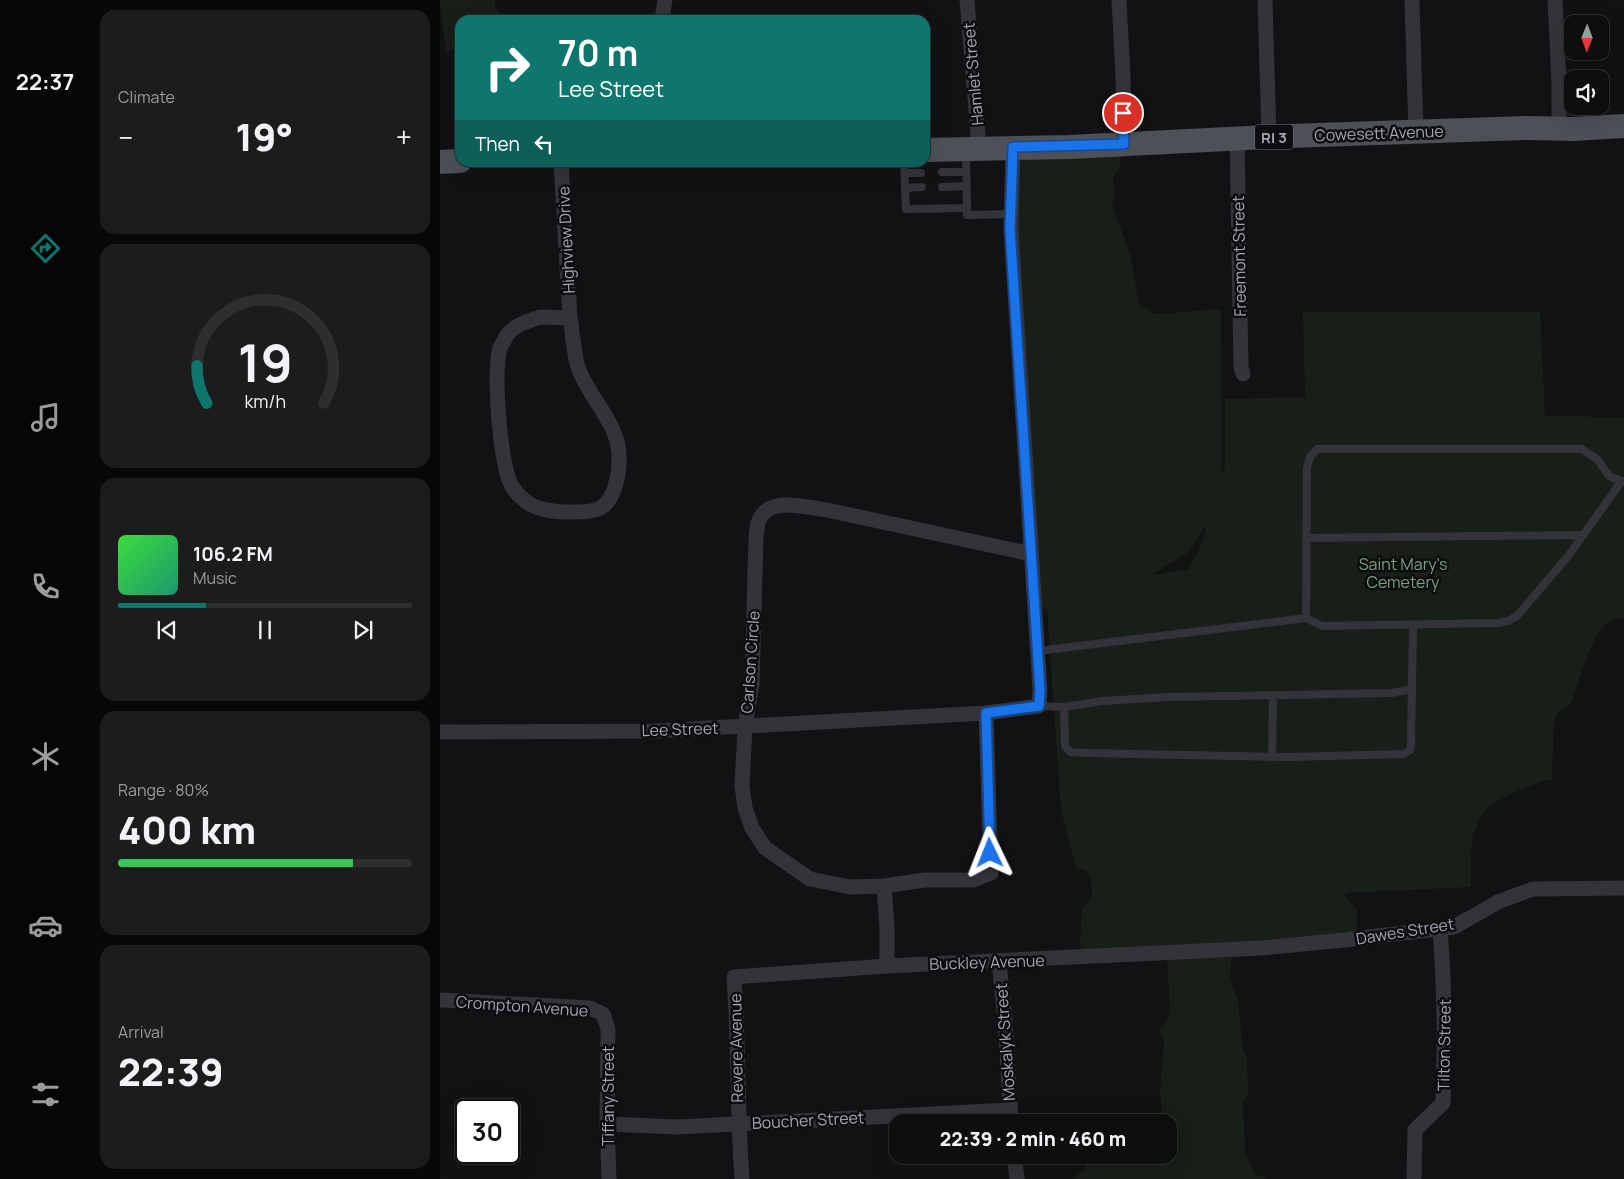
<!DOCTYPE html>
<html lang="en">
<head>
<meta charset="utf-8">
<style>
	:root { --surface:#0e0e0f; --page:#1c1c1d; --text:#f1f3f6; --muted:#9b9c9e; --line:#2e2e2f; --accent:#0f766e }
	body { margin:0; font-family:Manrope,sans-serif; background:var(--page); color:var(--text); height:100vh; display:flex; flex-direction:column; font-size:19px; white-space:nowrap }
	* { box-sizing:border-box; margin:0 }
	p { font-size:16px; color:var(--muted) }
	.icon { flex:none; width:28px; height:28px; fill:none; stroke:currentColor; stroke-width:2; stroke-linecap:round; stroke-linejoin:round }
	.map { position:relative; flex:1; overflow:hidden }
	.side { display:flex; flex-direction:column; gap:10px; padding:10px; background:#080808; width:350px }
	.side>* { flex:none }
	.guide { position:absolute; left:15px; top:15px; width:475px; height:152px; border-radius:15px; box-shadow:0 5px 20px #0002,0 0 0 1px var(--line); background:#0f766e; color:#fff; overflow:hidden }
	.needle { width:32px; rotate:181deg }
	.buttons { position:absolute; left:1124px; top:15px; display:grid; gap:10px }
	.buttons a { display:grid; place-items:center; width:45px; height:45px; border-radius:10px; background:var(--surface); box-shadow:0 5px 20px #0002,0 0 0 1px var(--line); font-size:25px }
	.speed { position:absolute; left:15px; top:1099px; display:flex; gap:10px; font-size:25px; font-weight:700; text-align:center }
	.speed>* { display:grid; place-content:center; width:65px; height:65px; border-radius:50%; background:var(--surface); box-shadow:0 5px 20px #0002,0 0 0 1px var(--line); line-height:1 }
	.speed .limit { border:2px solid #111; border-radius:8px; background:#fff; color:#111 }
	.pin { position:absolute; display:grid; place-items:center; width:42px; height:42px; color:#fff; margin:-21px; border:2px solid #fff; border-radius:50%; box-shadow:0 1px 5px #0007 }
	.me { position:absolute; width:55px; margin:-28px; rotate:358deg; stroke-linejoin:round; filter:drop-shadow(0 0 4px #0008) }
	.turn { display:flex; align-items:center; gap:18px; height:105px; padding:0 20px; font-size:22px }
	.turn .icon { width:65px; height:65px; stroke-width:2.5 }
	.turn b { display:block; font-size:35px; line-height:42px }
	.then { display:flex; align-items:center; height:48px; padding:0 20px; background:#0003; gap:10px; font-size:19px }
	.big { font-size:38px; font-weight:800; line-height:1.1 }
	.side .widget { flex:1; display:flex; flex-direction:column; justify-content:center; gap:8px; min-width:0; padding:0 18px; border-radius:15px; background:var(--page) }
	.side .dial { align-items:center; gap:0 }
	.dial svg { height:130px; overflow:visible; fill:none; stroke:var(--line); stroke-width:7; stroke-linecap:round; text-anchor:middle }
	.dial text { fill:var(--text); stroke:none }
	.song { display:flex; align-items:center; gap:15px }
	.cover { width:60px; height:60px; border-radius:8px; background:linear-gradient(135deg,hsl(120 70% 55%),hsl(160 70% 35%)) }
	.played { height:5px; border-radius:2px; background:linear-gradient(90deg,var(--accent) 30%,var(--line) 30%) }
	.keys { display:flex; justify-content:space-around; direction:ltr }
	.heat { display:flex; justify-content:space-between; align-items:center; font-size:28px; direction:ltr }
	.charge { height:8px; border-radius:4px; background:linear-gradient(90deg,#34c759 80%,var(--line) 0) }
	.trip { position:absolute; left:449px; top:1114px; width:288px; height:50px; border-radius:15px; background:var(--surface); box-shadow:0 5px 20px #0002,0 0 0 1px var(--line); font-weight:800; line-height:50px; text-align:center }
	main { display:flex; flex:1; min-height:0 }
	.menu { display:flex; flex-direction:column; width:90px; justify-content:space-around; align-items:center; background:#060606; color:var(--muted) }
	.menu .icon { width:35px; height:35px }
	.menu .active { color:var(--accent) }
	.menu b { font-size:22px; color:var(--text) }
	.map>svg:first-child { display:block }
	.green { fill:#181f19; fill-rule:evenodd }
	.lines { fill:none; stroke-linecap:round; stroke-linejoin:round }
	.lane { stroke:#333339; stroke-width:8 }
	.street { stroke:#333339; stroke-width:15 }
	.primary { stroke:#4e5058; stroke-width:24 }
	.route-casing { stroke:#114b97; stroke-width:12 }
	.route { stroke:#1a73e8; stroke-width:9 }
	.labels { text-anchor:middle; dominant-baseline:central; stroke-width:5; stroke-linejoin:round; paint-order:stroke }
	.shield { fill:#0d0d0f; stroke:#757883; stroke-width:1 }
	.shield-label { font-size:15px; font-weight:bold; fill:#a2a6b5 }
	.street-label { font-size:16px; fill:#a2a6b5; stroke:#0d0d0f }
	.park-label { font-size:16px; fill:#78a17e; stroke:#0d0d0f }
</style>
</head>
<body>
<main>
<nav class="menu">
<b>22:37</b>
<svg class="icon active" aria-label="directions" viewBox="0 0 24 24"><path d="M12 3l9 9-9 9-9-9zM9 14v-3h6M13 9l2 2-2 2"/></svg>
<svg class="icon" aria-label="music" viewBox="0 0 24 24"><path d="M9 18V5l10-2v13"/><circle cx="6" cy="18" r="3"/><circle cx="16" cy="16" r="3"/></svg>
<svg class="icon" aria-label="phone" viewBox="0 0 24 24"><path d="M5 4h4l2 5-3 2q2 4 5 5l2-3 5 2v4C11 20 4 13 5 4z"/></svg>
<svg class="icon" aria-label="climate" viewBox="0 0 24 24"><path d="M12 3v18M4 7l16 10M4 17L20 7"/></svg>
<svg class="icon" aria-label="car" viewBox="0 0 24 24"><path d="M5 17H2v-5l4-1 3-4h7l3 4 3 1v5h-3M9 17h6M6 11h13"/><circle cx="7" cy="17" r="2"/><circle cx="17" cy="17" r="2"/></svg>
<svg class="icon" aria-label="filters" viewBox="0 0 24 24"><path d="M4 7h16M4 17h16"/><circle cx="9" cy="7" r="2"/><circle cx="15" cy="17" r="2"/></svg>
</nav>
<section class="side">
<div class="widget"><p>Climate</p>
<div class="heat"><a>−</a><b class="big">19°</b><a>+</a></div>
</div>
<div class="widget dial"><svg viewBox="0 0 100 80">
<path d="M14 69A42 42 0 1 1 86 69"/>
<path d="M14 69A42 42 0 0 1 8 46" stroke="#0f766e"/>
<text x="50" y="56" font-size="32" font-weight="700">19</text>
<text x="50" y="72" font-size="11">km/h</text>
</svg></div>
<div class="widget">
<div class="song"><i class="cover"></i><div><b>106.2 FM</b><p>Music</p></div></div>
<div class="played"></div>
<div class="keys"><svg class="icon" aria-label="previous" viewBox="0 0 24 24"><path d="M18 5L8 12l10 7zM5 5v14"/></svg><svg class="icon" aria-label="pause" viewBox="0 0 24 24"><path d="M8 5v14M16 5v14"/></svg><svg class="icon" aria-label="next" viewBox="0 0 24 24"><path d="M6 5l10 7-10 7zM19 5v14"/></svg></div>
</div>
<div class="widget"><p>Range · 80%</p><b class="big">400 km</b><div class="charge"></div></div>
<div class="widget"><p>Arrival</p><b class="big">22:39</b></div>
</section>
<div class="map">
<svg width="1184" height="1179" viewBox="0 0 1184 1179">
	<rect width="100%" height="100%" fill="#121214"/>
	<g class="green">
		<path d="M0 0H55L54 4 61 20H20V45L6 52C5 34 0 17 0 0Z"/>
		<path d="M681 141 680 168 673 178 675 193 672 205 690 254 699 303 714 314 781 309 782 459 780 476 785 467V399L865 397 863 312H1100L1105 416 1184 417V618C1179 619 1173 619 1169 622 1150 635 1139 683 1131 704L1118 712 1114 721 1112 779C1098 782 1086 787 1073 793 1063 798 1054 802 1047 809 1028 829 1031 862 1031 887L905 893V897L917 910V938L792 952 790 978 798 1000 803 1050 807 1060 808 1094 803 1102 805 1152 815 1174 828 1179H631L645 1170 647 1165 679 1159 682 1155H728V1122H709L720 1116 722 1108 720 1091 724 1042 719 1028 726 1022 730 1011 727 956 646 959 640 946 642 907C658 898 652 883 646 870L636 869 627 834 625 833 627 832 621 811 607 609H596L571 235 576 143ZM766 525C765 540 756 557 748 569L712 575 748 552Z"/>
	</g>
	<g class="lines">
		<g class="lane">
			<polyline points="464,162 466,209 527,208 526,152"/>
			<polyline points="502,172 526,172"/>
			<polyline points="465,173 481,173"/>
			<polyline points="502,187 526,186"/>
			<polyline points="465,188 482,187"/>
			<polyline points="527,208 527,215 571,214"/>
			<polyline points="868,538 1143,535"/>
			<polyline points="866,618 867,468 870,457 877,449 1142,449 1158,460 1169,476 1184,482"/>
			<polyline points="598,651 866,618 882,626 1058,623 1068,621 1077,616 1129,555 1181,482"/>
			<polyline points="972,689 952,693 728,697 663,701 624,707 625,746 630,752 645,753 848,757 964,754 970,750 971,744 973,624"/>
			<polyline points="599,706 624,707"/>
			<polyline points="832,757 833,695"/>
		</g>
		<g class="street">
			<polyline points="527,0 539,148"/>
			<polyline points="679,0 683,76 684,144"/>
			<polyline points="825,0 829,137"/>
			<polyline points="972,0 976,133"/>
			<polyline points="1115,0 1119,84 1119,129"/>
			<polyline points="222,20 225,0"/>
			<polyline points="797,138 801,367 803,374"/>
			<polyline points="121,162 130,318"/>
			<path d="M100 317 130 318C133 333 133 351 138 367 148 397 178 422 179 455 180 471 175 503 158 509 147 513 135 512 124 512 109 511 93 509 82 498 77 494 71 486 69 480 60 454 53 374 60 348 62 344 65 339 67 335 74 325 89 321 100 317Z"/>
			<path d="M546 713 551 873 533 880H485L444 886 410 887 370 879 325 848 312 828 305 808 302 785 305 727 312 684 316 537C317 531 317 523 320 518 332 496 367 508 387 510L591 554"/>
			<polyline points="0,732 214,731 546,713 599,706 600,690 571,229 573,147"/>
			<polyline points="444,886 447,928 447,966"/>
			<polyline points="559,962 565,1019 571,1122"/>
			<polyline points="0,1000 150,1008 163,1014 168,1029 167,1124 169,1179"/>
			<polyline points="167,1124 237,1127 570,1110"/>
			<polyline points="574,1155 577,1178"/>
			<path d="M302 1179C297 1112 299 1044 294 977L447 966 822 948 904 940 1014 927 1058 902 1093 889 1184 888"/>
			<path d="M974 1179 975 1130 1003 1103C1005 1044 1005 989 1000 929"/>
		</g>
		<g class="primary">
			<polyline points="485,150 629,147 848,136 1087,128 1133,129 1184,126"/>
			<polyline points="0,162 20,161"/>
		</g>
	</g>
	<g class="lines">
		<g class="route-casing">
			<polyline id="route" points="550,853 546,713 599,706 600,690 570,229 573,147 684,144 683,113"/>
		</g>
		<use href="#route" class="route"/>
	</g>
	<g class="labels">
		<rect class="shield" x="815" y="124.5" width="38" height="25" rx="4"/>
		<g class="shield-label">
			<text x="834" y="137">RI 3</text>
		</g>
		<g class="street-label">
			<text transform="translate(533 74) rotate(-95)">Hamlet Street</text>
			<text transform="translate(939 133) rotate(-2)">Cowesett Avenue</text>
			<text transform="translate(126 240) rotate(-93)">Highview Drive</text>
			<text transform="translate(799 256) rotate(-91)">Freemont Street</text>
			<text transform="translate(310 662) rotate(-86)">Carlson Circle</text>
			<text transform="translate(240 729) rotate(-2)">Lee Street</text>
			<text transform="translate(965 931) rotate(-9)">Dawes Street</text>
			<text transform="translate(547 962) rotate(-2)">Buckley Avenue</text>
			<text transform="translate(82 1006) rotate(4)">Crompton Avenue</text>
			<text transform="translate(565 1042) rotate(-94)">Moskalyk Street</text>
			<text transform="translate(1004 1045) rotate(-89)">Tilton Street</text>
			<text transform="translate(296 1048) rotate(-91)">Revere Avenue</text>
			<text transform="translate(168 1096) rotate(-90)">Tiffany Street</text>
			<text transform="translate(368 1120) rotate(-3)">Boucher Street</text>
		</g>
		<g class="park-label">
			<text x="963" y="564">Saint Mary's<tspan x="963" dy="18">Cemetery</tspan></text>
		</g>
	</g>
</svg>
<div class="buttons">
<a><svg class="needle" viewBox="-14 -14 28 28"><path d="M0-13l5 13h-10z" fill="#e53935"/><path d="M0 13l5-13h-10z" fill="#9b9c9e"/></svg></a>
<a><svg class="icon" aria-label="sound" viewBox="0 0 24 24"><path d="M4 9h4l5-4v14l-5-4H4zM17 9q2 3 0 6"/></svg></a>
</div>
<div class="speed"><div class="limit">30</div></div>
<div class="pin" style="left:683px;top:113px;background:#d93025"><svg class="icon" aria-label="arrive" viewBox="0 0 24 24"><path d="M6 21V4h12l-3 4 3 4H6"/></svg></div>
<svg class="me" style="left:550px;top:853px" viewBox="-20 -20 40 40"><path d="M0-17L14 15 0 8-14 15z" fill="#1a73e8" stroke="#fff" stroke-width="4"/></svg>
<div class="trip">22:39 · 2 min · 460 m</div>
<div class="guide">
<div class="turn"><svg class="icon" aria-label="right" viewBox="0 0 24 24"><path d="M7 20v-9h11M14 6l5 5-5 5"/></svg><div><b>70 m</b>Lee Street</div></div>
<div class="then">Then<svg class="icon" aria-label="left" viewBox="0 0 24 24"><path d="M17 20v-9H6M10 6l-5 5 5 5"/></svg></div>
</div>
</div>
</main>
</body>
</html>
